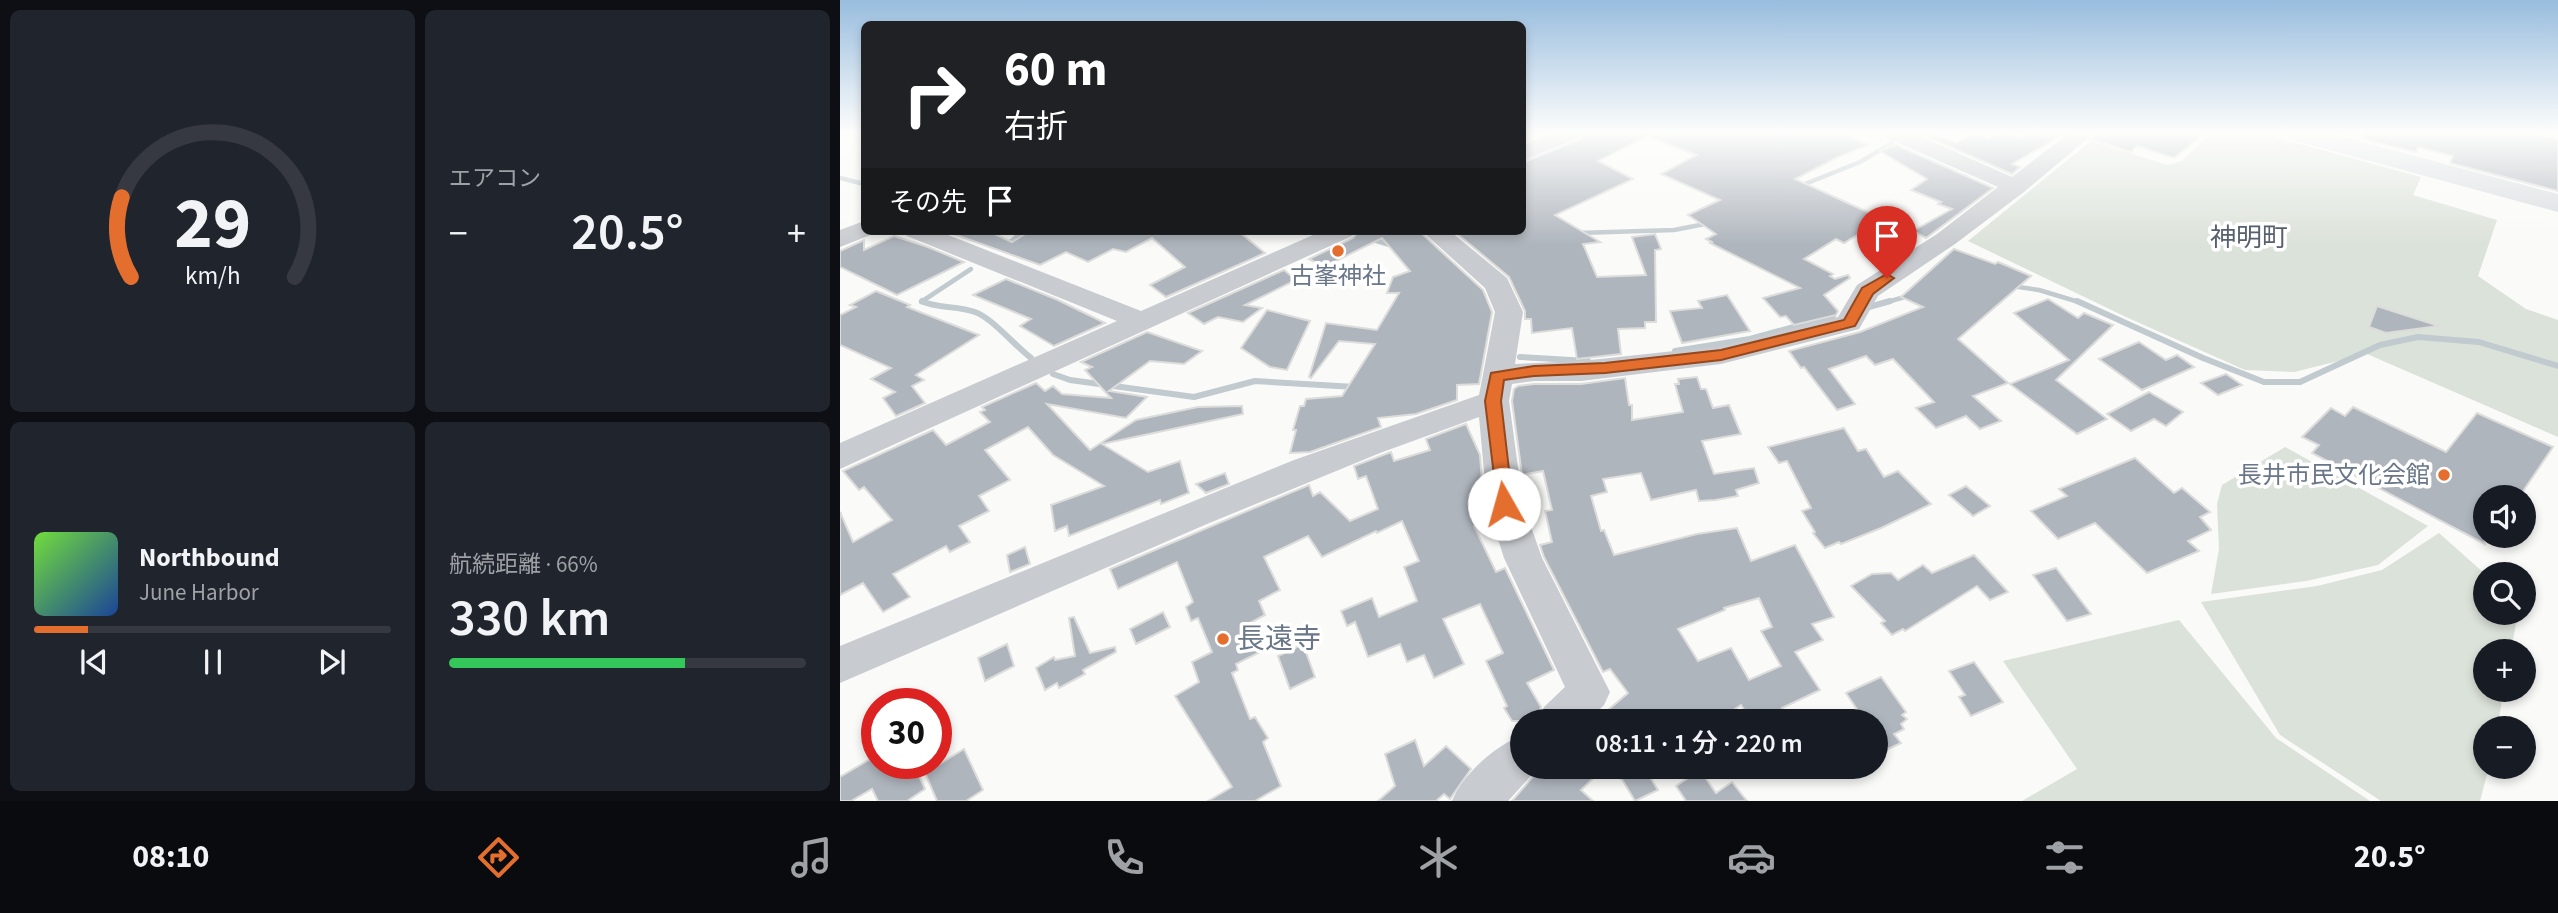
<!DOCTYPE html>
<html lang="ja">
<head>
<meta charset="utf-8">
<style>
	:root { --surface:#171b24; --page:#20242c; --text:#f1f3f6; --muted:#9ea1a6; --line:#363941; --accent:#e46e2e }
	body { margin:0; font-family:"Source Sans 3","Noto Sans JP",sans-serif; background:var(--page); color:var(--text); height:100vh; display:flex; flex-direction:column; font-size:26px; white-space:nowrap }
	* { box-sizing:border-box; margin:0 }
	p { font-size:23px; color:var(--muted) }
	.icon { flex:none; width:38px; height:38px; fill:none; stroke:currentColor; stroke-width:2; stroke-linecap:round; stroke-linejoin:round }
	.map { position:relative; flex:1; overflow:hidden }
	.panel { display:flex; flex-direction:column; gap:10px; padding:10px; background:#0d0f14; width:840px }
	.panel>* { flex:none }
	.banner { position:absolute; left:21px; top:21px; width:665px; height:214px; border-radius:10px; box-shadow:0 4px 10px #0003; background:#202124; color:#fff; overflow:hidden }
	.buttons { position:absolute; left:1633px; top:485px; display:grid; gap:14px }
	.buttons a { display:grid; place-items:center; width:63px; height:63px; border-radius:50%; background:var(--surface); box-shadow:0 4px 10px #0003; font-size:35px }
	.speed { position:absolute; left:21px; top:688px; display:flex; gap:14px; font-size:35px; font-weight:700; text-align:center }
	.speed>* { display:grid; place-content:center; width:91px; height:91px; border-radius:50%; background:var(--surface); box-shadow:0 4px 10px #0003; line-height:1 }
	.speed .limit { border:10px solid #d22; background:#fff; color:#111 }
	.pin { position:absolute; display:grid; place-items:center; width:60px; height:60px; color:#fff; margin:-72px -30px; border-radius:50% 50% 50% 0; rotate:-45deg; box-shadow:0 0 7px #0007 }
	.pin .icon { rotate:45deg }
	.me { position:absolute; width:77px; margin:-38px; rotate:353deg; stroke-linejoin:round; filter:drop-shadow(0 0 5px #0008) }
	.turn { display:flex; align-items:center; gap:24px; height:147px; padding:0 28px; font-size:32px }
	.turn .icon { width:91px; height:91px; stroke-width:2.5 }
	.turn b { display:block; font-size:49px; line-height:60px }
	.then { display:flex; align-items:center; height:66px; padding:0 28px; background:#0003; gap:14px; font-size:26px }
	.big { font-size:52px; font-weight:600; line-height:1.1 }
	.panel .widget { flex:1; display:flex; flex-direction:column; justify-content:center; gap:10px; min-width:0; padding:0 24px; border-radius:10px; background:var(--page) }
	.panel .dial { align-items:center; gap:0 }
	.dial svg { height:182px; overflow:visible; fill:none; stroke:var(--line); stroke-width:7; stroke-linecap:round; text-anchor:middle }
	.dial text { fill:var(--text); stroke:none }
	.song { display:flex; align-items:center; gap:21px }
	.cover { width:84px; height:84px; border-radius:10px; background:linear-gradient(135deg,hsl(100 70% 55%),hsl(220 70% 35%)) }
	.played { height:7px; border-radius:4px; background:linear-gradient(90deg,var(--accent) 15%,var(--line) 15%) }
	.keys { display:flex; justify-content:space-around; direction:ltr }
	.heat { display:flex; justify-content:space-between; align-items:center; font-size:38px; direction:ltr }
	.charge { height:10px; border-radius:5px; background:linear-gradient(90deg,#34c759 66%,var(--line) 0) }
	.panel .tiles { flex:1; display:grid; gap:10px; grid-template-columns:repeat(2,1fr) }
	.trip { position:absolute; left:670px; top:709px; width:378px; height:70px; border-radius:35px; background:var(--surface); box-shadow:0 4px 10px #0003; font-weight:600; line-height:70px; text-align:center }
	.tab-bar { display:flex; height:112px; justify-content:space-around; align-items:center; background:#090b0e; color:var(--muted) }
	.tab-bar .icon { width:49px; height:49px }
	.tab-bar .current { color:var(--accent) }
	.tab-bar b { font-size:32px; color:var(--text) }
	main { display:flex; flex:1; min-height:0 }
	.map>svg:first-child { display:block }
	.green { fill:#dbe2d9 }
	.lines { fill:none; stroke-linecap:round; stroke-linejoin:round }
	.stream-far1 { stroke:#c1cacf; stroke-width:4.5 }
	.stream { stroke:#c1cacf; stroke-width:6 }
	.building { fill:#afb5bd; stroke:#dcdcda; stroke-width:2; fill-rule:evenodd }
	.minor { fill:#c8cbcf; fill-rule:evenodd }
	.major { fill:#d8dce0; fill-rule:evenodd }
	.route { fill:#e46e2e; stroke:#94481e; stroke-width:2 }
	.poi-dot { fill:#e46e2e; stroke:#fff; stroke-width:2.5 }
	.labels { text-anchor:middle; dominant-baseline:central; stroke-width:7; stroke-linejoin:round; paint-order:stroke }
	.poi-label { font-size:24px; fill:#697789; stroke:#fff }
	.neighbourhood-label { font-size:26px; fill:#57616e; stroke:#fff }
	.near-poi-label { font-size:28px; fill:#697789; stroke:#fff; text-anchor:start }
</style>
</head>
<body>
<main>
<section class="panel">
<div class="tiles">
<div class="widget dial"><svg viewBox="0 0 100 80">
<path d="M14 69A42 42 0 1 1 86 69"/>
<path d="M14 69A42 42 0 0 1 10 34" stroke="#e46e2e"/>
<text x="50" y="56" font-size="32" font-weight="700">29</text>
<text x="50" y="72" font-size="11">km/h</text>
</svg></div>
<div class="widget"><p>エアコン</p>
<div class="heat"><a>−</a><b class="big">20.5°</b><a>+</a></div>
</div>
<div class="widget">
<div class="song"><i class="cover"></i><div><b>Northbound</b><p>June Harbor</p></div></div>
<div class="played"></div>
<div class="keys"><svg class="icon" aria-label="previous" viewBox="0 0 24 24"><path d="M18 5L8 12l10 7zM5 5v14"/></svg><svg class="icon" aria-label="pause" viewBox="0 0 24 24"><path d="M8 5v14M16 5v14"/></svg><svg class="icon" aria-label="next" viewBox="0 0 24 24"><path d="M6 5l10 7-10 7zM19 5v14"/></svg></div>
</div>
<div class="widget"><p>航続距離 · 66%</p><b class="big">330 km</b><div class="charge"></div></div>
</div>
</section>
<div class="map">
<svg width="1718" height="801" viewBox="0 0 1718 801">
	<rect width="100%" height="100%" fill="#fafaf8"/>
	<g class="green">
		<polygon points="1371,133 1419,133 1581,177 1573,195 1657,220 1638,276 1686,309 1718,320 1718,437 1527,354 1454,372 1405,370 1286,317 1128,241 1251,141 1327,165 1342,161"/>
		<polygon points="1445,447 1588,526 1538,565 1466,581 1371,594 1379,549 1377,504 1382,485"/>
		<polygon points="1599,533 1645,574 1645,612 1678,613 1671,651 1645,651 1645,690 1664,690 1657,728 1645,728 1645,766 1649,767 1640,801 1541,801 1440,735 1361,602 1477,586 1542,570"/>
		<polygon points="1339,620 1436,738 1530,801 1182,801 1237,769 1163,661"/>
	</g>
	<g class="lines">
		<g class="stream-far1">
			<polyline points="1070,136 1092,133"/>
			<polyline points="0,178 24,184"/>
			<polyline points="960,186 1020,162 1052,143"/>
			<polyline points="738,233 834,230 870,223"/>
			<polyline points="527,238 553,246"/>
			<polyline points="166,245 184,231"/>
			<polyline points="1172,286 1199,290 1242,303"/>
			<polyline points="86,303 81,302 131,269"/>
			<polyline points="1044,303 1068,296"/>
		</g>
		<g class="stream">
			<path d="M82 301C93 308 119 306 135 312 152 318 174 345 191 358"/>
			<polyline points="1237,301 1363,358 1424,382 1460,382 1540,345 1578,337 1639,342 1718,366"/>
			<polyline points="1029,307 1050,301"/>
			<polyline points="835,351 910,339 993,316"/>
			<polyline points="680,357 748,361"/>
			<polyline points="213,374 230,380 354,397 415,381 515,387"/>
		</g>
	</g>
	<g class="building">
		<polygon points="744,133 1004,133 1028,145 998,157 955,179 1043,219 1004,243 996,239 964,259 993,274 990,276 995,279 1008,275 1010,278 984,295 998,311 996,315 954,325 946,316 940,317 923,298 960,288 870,243 872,242 866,239 876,234 848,215 880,200 821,174 857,155 807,136 758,161 793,179 715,215 760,242 743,244 757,277 806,275 792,237 815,234 821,249 815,250 816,322 805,322 805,328 778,329 781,354 737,359 732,328 692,333 691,319 685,319 685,311 669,277 614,231 682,231 682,163 739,140"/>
		<polygon points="1134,133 1148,139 1159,133 1181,138 1187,133 1225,133 1172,164 1180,167 1172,174 1088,137 1095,134 1116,143"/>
		<polygon points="1257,133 1365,133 1334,158 1297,146 1291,152 1251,139"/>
		<polygon points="1523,133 1691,133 1718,139 1718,191 1610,163 1613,156 1578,147 1576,152 1523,139"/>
		<polygon points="1056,145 1153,188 1086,238 1073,231 1112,209 1098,204 1101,202 1071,190 1087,179 1040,151"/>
		<polygon points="148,231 172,242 190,231 398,231 425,253 326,297 310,285 345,267 312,238 286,252 273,249 248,262 226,252 200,265 108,232"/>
		<polygon points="519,231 579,231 643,290 652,312 639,384 617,385 617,400 576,414 538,418 541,427 470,452 450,453 456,430 453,430 460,406 464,406 466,399 502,396 535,344 499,341 471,378 469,377 486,323 537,330 559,293 547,293 553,277 570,271 542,238 484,267 469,259 513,238"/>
		<polygon points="54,236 88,247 124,262 57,295 0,267 0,251 24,240 24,250"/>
		<polygon points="1114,249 1155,264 1158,262 1191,276 1118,339 1168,383 1133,396 1161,421 1140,429 1126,416 1096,428 1076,408 1094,402 1053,359 1035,365 1026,356 989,369 1015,404 997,410 964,367 961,368 949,351 1020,332 1083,307 1061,297"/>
		<polygon points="444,270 456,280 405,305 422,308 403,322 378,317 364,324 348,313"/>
		<polygon points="166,279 218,300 265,323 214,346 180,326 191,319 133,295"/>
		<polygon points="36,291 70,305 67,307 139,335 76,375 84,380 72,386 85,403 56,416 43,398 55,392 31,379 51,368 0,345 0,315 16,307 10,305"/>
		<polygon points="887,295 910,331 842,343 830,311 862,308 858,301"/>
		<polygon points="1208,299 1238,318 1244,313 1273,325 1216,380 1267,419 1237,434 1170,384 1229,360 1174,313"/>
		<polygon points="1537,306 1599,326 1546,333 1529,327"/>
		<polygon points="427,310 470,321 447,370 430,367 401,348"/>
		<polygon points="307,332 362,351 344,364 310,361 269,391 307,397 286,418 207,404 250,450 296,420 358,407 402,406 403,414 262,444 308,472 340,461 349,493 321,504 320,500 229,536 227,526 215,531 211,505 264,486 213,455 188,427 145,450 170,480 139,496 149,511 119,526 130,542 110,552 106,546 53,574 70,597 43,612 23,583 0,595 0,512 13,542 52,520 24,487 19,490 3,471 93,430 106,445 150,422 140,412 145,410 142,407 196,383 205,391 213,386 222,394 271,398 245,370 252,367 241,362"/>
		<polygon points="1299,342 1326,360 1337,355 1354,367 1302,390 1259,359"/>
		<polygon points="1386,374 1402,385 1378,395 1361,383"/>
		<path d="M857 377 861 389H866L873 408 889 405 901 434 862 441 874 474 914 468 919 483 896 490 898 496 875 500 859 501 856 490 811 500 801 473 763 479 767 492 751 496 761 531 764 530 774 555 857 534 897 528 911 561 955 545 994 617 972 624 983 640 955 652 980 690 942 708 945 712 926 721H911L901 705 877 721H755L788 693 770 669 763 672 704 557 700 545 712 542 705 511 712 510 703 471 682 475 672 401 674 389 678 386 694 384H741L785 378 789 405H792V420L843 412 835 384H839L838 379ZM919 598 932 627 921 631 941 666 909 680 891 648 858 661 838 629 885 610 884 608Z"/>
		<polygon points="1309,392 1343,412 1326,426 1314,419 1291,431 1267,414"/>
		<polygon points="1513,407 1606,452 1637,413 1713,447 1679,497 1645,497 1645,544 1472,453 1479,445 1462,437 1491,408 1505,416"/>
		<polygon points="626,424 640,455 642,482 639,482 644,499 630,503 640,523 634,526 656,572 665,568 714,670 687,683 701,707 695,721 672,721 664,708 667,706 646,661 663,653 640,604 603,619 624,664 594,678 584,655 567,662 560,644 528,657 515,622 507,626 501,611 532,598 539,617 577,601 564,567 579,561 562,521 537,533 536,531 482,557 468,536 424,557 440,590 419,601 425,615 406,625 418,653 396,664 398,670 392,673 410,719 415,717 428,738 423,742 441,786 415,801 368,801 392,787 335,696 359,682 352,662 372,652 358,618 351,621 346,607 353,602 337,562 278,589 270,569 469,485 473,496 480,492 510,521 538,509 526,476 518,479 514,466 551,452 554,461 590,450 586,439"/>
		<polygon points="1004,428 1018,451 1026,449 1044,477 1058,471 1091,504 1041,528 1001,544 999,542 985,548 973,533 975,532 962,511 971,508 947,461 939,463 928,447"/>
		<polygon points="1295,458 1334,493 1342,488 1370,512 1360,517 1371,530 1348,541 1359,551 1307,573 1255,523 1218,539 1191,511 1227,496 1219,489"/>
		<polygon points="385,473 389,484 366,493 356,484"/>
		<polygon points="1126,486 1150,506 1133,516 1109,495"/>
		<polygon points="185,547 190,564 170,572 167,555"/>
		<polygon points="1134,555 1168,592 1150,600 1137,586 1065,631 1063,629 1052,635 1041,623 1045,621 1011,586 1032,574 1051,573 1058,580 1083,565 1092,573"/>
		<polygon points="1216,568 1251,614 1227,621 1193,575"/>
		<polygon points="323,612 330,627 296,644 290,629"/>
		<polygon points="234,617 250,653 275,647 276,652 243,670 245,674 219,688 217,683 205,690 196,668 214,657 215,660 235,656 229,618"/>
		<polygon points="167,644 174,666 145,681 138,658"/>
		<polygon points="463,644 475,677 450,689 438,656"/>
		<polygon points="1134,662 1163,702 1131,716 1119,697 1125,695 1109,671"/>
		<polygon points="1041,677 1066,712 1062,715 1067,719 1061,724 1064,729 1054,734 1061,743 1046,750 1039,741 1036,743 1036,721 1025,721 1006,693"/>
		<polygon points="575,740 584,766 606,746 631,769 610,799 604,794 596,801 538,801 555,786 545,754"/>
		<polygon points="124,749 143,790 126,801 97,801 85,773"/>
		<polygon points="37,755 37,763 73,763 85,789 67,801 38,801 32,789 11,801 0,801 0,777"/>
		<polygon points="702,766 766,766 741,790 753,801 672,801"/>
		<polygon points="770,766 803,766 818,790 795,801 783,781"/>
		<polygon points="860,770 876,793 892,782 907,801 846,801 836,786"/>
	</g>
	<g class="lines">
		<g class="minor">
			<polygon points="712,133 741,133 738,138 682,161 682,146"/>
			<polygon points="1044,133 1073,133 1172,177 1229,133 1254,133 1184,192 1115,244 1038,296 1019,329 881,364 741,381 694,381 672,384 669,401 683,504 702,558 770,692 764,705 748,721 697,721 704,707 725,687 664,558 647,504 639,417 540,453 367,524 0,683 0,646 454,460 639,395 655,312 645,288 582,231 610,231 667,278 683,312 675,364 741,361 881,346 998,317 1017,285 1097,234 1158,187 1047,138"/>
			<polygon points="24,221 24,231 35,231 33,234 0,247 0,230"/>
			<polygon points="63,231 98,231 301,311 482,231 516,231 512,236 0,469 0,443 277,321 67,236"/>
			<path d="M682 735V766H700L668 801H612C623 774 655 746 682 735Z"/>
		</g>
		<polygon class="major" points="1445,133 1488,133 1718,194 1718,212 1449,139"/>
	</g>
	<linearGradient id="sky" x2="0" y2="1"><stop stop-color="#98bdde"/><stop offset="0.54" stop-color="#fdfdfc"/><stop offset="1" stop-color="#fdfdfc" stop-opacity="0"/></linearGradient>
	<rect width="1718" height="245" fill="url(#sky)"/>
	<polygon class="route" points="1047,274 1054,278 1033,294 1015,326 881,360 765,373 694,376 664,380 661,401 673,504 671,509 658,509 645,401 651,373 694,366 765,363 881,350 1004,320 1022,288"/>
	<g class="poi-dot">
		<circle cx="498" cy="251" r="7"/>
		<circle cx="1604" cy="475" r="7"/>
		<circle cx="383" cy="639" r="7"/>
	</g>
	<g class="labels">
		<g class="poi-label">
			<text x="498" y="276">古峯神社</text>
			<text x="1590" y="475" text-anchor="end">長井市民文化会館</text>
		</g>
		<g class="neighbourhood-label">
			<text x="1409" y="237">神明町</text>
		</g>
		<g class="near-poi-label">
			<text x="397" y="639">長遠寺</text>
		</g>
	</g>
</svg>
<div class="buttons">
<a><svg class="icon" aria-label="sound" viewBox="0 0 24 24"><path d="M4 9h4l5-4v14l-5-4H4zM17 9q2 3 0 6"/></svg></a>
<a><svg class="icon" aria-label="search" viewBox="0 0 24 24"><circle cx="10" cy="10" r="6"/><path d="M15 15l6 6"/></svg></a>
<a>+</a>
<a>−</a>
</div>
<div class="speed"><div class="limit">30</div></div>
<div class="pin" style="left:1047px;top:278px;background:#d93025"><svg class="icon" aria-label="arrive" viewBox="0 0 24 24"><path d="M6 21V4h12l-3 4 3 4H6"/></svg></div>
<svg class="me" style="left:664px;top:504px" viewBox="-20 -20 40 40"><circle r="19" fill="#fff"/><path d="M0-13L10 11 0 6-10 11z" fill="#e46e2e"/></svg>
<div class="trip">08:11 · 1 分 · 220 m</div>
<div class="banner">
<div class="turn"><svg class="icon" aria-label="right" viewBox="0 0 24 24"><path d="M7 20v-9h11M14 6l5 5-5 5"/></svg><div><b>60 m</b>右折</div></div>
<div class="then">その先<svg class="icon" aria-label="arrive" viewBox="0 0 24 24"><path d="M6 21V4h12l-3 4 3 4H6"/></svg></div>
</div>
</div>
</main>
<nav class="tab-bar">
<b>08:10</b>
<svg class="icon current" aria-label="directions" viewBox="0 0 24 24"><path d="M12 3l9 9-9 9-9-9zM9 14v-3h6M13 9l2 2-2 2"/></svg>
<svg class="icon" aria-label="music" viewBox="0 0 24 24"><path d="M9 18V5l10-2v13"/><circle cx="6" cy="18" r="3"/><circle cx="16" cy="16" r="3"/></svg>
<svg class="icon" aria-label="phone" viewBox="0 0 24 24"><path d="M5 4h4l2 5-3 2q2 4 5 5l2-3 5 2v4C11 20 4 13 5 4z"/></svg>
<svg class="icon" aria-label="climate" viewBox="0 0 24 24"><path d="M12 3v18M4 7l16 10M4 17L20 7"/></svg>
<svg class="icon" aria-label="car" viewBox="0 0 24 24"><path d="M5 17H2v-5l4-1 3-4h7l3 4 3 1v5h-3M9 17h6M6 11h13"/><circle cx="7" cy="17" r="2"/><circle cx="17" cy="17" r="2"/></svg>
<svg class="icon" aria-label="filters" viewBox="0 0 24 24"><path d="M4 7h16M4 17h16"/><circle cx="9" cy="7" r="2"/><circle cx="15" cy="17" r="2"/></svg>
<b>20.5°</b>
</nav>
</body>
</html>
